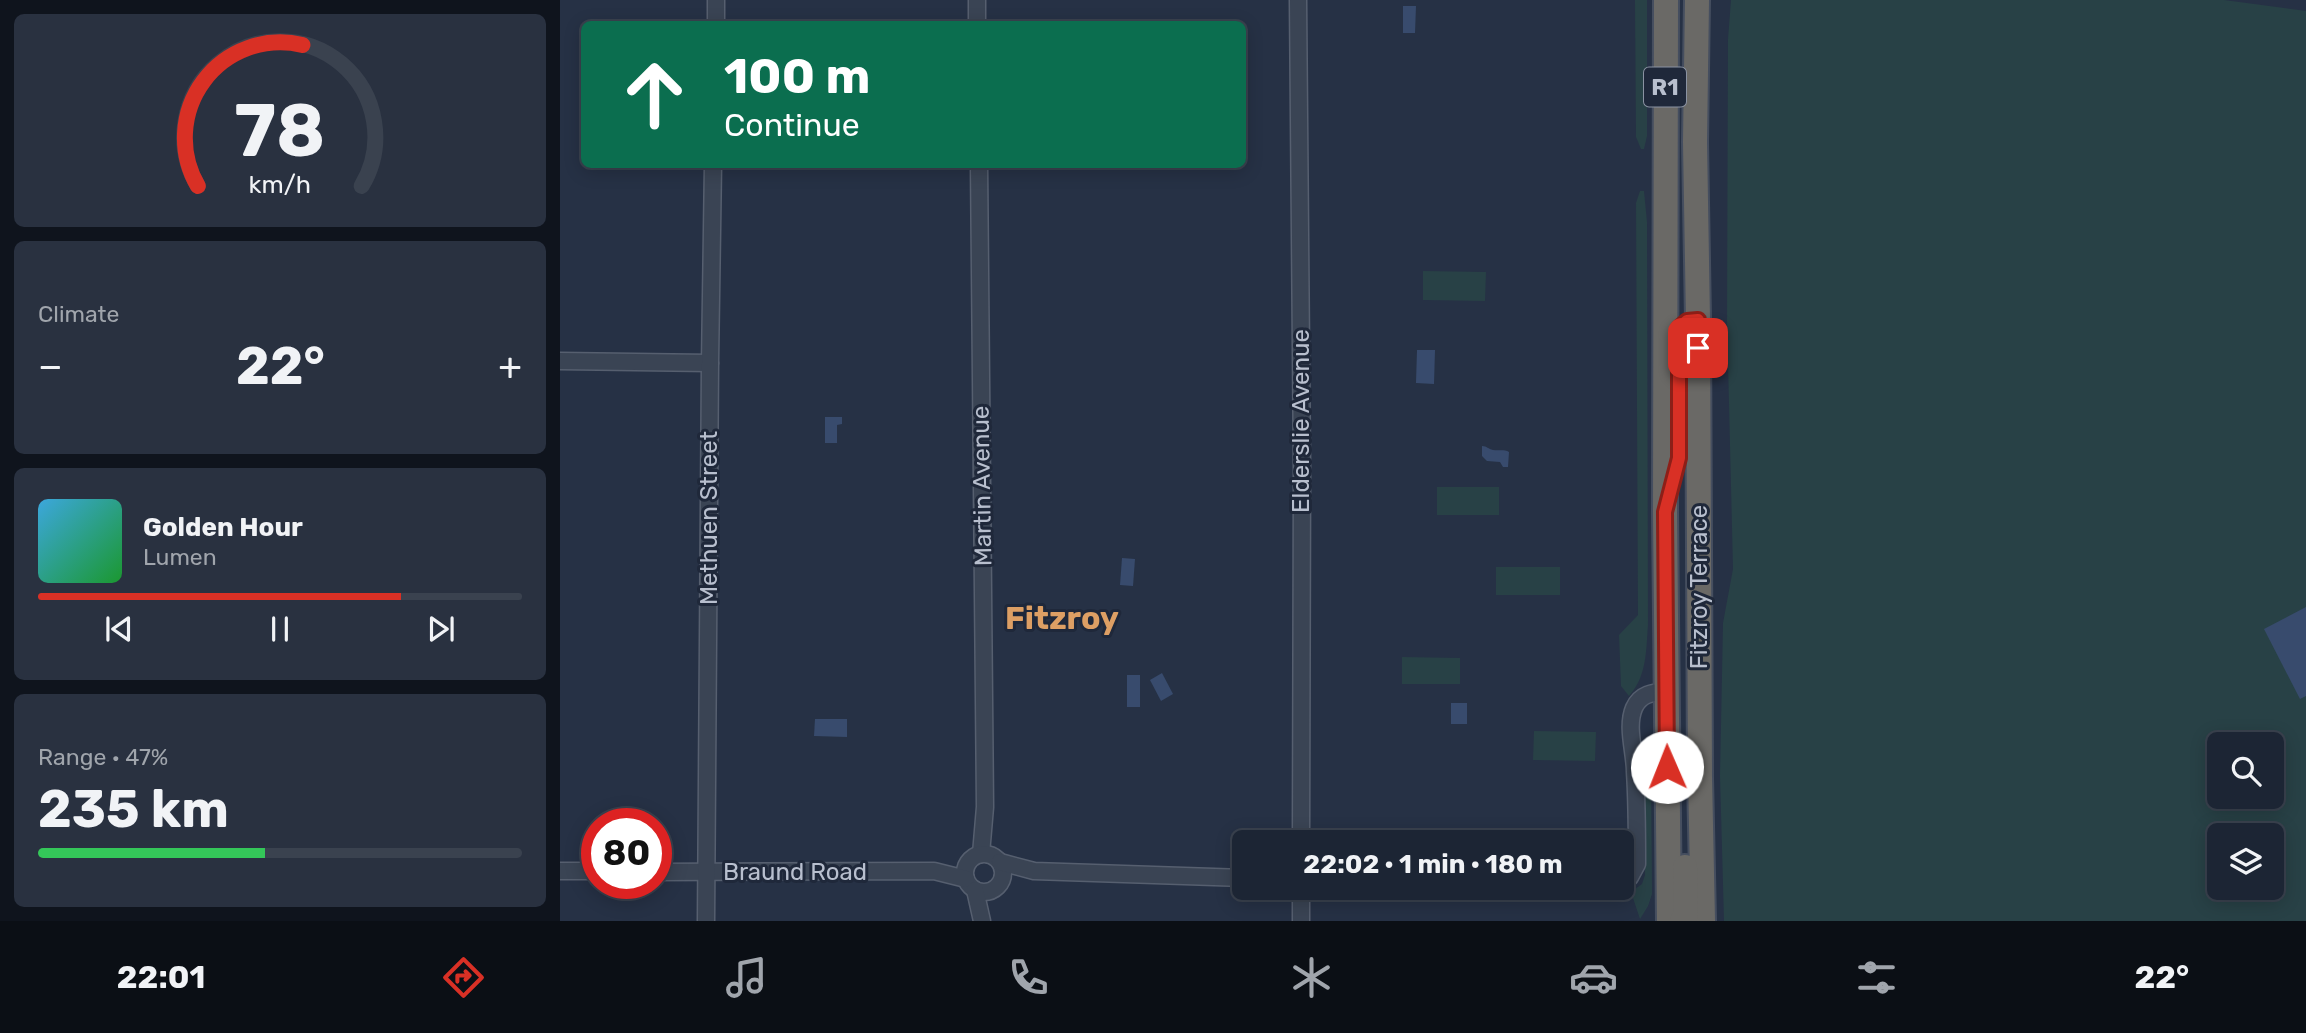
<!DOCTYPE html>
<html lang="en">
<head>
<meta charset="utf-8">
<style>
	:root { --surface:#1c2534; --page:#293140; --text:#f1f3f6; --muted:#a0a5ac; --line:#3a424f; --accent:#d93025 }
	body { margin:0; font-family:Rubik,sans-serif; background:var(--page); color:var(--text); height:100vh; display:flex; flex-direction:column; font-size:26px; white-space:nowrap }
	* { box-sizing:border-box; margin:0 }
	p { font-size:23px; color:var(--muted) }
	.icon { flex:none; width:38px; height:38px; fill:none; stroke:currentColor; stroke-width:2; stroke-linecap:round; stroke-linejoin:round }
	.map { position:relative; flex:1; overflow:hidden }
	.drawer { display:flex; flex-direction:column; gap:14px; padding:14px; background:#0f141d; width:560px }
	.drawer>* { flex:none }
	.hud { position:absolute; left:21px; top:21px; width:665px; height:147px; border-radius:10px; box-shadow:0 4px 18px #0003,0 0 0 2px var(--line); background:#0b6e4f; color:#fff; overflow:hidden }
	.tools { position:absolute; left:1647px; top:732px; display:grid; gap:14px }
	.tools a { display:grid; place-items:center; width:77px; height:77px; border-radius:10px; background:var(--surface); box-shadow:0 4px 18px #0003,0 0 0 2px var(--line); font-size:35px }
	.speed { position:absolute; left:21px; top:808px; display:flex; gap:14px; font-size:35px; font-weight:700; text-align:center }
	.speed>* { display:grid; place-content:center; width:91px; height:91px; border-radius:50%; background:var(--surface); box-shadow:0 4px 18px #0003,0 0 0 2px var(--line); line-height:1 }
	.speed .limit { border:10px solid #d22; background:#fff; color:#111 }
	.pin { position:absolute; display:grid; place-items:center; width:60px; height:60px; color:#fff; margin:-30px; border-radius:14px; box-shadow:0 4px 10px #0006 }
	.me { position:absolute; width:77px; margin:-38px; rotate:359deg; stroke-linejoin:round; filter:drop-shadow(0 0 5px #0008) }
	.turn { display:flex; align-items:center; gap:24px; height:147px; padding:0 28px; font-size:32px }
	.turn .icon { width:91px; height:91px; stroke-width:2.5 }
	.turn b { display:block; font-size:49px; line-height:60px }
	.big { font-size:52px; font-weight:700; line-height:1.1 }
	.drawer .widget { flex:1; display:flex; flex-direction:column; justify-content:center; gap:10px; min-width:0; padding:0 24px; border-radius:10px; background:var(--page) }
	.drawer .dial { align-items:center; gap:0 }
	.dial svg { height:182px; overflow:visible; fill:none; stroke:var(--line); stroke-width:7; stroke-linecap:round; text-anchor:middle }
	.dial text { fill:var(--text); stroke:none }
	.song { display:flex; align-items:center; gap:21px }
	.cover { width:84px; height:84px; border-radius:10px; background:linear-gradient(135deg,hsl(200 70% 55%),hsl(130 70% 35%)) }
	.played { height:7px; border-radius:4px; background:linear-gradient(90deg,var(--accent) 75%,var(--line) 75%) }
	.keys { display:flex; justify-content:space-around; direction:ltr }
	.heat { display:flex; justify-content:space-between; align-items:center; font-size:38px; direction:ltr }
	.charge { height:10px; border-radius:5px; background:linear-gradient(90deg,#34c759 47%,var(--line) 0) }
	.trip { position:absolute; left:672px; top:830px; width:402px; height:70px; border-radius:10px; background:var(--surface); box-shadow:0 4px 18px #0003,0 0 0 2px var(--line); font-weight:700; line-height:70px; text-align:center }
	.dock { display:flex; height:112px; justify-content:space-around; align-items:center; background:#0b0f15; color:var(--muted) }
	.dock .icon { width:49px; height:49px }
	.dock .current { color:var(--accent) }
	.dock b { font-size:32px; color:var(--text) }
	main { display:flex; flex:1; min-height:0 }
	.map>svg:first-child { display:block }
	.green { fill:#284146; fill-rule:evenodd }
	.water { fill:#384b6d }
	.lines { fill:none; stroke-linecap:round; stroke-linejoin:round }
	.minor-casing { stroke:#565f6f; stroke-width:19 }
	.trunk-casing { stroke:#454e5f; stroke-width:28 }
	.minor { stroke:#3a4454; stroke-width:16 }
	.trunk { stroke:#6a6966; stroke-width:24 }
	.route-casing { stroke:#8d1f18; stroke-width:18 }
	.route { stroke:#d93025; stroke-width:12 }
	.labels { text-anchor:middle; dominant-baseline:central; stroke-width:6; stroke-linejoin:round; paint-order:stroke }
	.shield { fill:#1f283a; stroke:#8a92a2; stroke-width:2 }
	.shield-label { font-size:23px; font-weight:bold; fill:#b8bfce }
	.street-label { font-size:24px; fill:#b8bfce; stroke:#1f283a }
	.district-label { font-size:32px; font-weight:bold; fill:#dd9f64; stroke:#1f283a }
</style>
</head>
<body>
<main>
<section class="drawer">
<div class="widget dial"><svg viewBox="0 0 100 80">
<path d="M14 69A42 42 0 1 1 86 69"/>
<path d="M14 69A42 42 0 0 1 60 7" stroke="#d93025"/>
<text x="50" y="56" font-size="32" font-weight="700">78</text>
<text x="50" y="72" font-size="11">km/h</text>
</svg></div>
<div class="widget"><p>Climate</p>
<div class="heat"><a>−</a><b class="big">22°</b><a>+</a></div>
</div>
<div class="widget">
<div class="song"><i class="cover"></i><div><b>Golden Hour</b><p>Lumen</p></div></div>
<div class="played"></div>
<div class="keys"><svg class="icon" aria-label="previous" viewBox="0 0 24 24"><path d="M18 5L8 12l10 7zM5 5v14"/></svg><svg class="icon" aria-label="pause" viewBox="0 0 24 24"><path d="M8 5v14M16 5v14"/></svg><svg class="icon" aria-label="next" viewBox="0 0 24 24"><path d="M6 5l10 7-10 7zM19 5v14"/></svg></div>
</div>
<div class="widget"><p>Range · 47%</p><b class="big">235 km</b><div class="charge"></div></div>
</section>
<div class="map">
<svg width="1746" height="921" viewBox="0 0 1746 921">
	<rect width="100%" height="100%" fill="#263145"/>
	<g class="green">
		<polygon points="1075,0 1087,0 1087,136 1084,149 1081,149 1076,137"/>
		<path d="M1171 0H1664L1746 11V921H1164L1160 776 1163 623 1173 569 1167 321 1168 39ZM1659 744H1712V796H1659ZM1659 835H1712V887H1659Z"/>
		<path d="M1080 191H1084L1087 222 1088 625C1086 651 1087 676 1069 696L1061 686 1059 635 1078 615 1076 203Z"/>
		<polygon points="863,271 926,272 925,301 863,300"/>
		<rect x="877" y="487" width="62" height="28"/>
		<rect x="936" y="567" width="64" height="28"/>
		<polygon points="842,657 900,658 900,684 842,684"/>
		<polygon points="974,731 1036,732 1035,761 973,760"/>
		<polygon points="1091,771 1092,894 1088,906 1080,919 1071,892 1082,884 1085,875 1083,772"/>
	</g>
	<g class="water">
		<polygon points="843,6 856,6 855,33 843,33"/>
		<polygon points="857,350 875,350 874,384 856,383"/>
		<polygon points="265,417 282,417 282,424 277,425 277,443 265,443"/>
		<path d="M922 446C927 446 928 449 933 450 939 451 944 449 949 452L948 467H943L940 462 927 461 922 456Z"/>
		<polygon points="562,558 575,559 573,586 560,585"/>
		<polygon points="1746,607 1746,696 1740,699 1704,629"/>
		<polygon points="602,673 613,694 601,701 590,680"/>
		<rect x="567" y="675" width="13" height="32"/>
		<rect x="891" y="703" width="16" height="21"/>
		<polygon points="255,719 287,719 287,737 254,736"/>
	</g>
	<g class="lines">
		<g class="minor-casing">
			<g id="minor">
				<polyline points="417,0 417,24"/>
				<polyline points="738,0 742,469 741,842"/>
				<polyline points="156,24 156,0"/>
				<polyline points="419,164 425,807 421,854"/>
				<polyline points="0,361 150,363"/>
				<circle cx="424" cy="873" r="19"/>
				<polyline points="440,862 474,871 684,878"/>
				<polyline points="0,871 37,871"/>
				<polyline points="96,872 374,871 406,879"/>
				<path d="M1062 878 1070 877 1077 864C1077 834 1077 803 1075 772 1075 752 1066 727 1074 708 1080 694 1093 692 1106 692"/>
				<polyline points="415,890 422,921"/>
				<polyline points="146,921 150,363 153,164"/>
				<polyline points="741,921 741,887"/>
			</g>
		</g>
		<g class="trunk-casing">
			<g id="trunk">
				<polyline points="1106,0 1105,512 1109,921"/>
				<polyline points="1137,0 1135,142 1138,320 1140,777 1143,921"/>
				<polyline points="1122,921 1126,915 1125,867"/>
			</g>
		</g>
		<use href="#minor" class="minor"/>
		<use href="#trunk" class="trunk"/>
	</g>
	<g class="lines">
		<g class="route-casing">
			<polyline id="route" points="1107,767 1105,512 1119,458 1119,328 1127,321 1138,320 1138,348"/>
		</g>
		<use href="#route" class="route"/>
	</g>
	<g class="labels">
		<rect class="shield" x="1084" y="67.5" width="42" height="39" rx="5"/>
		<g class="shield-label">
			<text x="1105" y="87">R1</text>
		</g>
		<g class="street-label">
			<text transform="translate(741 421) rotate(-90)">Elderslie Avenue</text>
			<text transform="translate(422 486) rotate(-91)">Martin Avenue</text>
			<text transform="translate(149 518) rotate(-90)">Methuen Street</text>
			<text transform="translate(1139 587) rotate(-90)">Fitzroy Terrace</text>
			<text x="235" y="872">Braund Road</text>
		</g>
		<g class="district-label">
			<text x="502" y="618">Fitzroy</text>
		</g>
	</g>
</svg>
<div class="tools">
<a><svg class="icon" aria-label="search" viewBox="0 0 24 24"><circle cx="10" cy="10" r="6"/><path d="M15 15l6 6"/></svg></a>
<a><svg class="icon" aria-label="layers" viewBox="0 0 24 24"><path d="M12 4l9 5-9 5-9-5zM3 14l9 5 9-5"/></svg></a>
</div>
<div class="speed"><div class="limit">80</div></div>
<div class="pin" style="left:1138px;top:348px;background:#d93025"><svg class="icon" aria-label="arrive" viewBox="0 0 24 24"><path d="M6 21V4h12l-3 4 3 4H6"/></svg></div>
<svg class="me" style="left:1107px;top:767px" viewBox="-20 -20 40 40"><circle r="19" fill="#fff"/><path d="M0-13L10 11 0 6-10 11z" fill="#d93025"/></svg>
<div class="trip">22:02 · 1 min · 180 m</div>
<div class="hud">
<div class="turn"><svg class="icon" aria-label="ahead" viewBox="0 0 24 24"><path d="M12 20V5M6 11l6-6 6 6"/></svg><div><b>100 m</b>Continue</div></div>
</div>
</div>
</main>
<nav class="dock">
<b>22:01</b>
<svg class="icon current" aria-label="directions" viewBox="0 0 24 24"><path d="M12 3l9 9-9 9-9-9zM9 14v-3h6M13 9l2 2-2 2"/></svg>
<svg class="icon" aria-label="music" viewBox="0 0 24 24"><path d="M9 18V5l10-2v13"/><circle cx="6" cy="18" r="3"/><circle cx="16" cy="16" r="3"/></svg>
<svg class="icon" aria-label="phone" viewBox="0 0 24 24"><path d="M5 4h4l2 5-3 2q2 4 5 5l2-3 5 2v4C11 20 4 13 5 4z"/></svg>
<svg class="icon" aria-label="climate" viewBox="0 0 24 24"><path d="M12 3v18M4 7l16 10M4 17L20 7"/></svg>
<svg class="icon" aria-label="car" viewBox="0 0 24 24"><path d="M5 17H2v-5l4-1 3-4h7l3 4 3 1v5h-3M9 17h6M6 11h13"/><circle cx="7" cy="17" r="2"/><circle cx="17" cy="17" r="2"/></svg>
<svg class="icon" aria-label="filters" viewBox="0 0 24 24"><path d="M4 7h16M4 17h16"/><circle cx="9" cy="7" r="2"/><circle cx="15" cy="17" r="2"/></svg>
<b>22°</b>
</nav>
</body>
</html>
